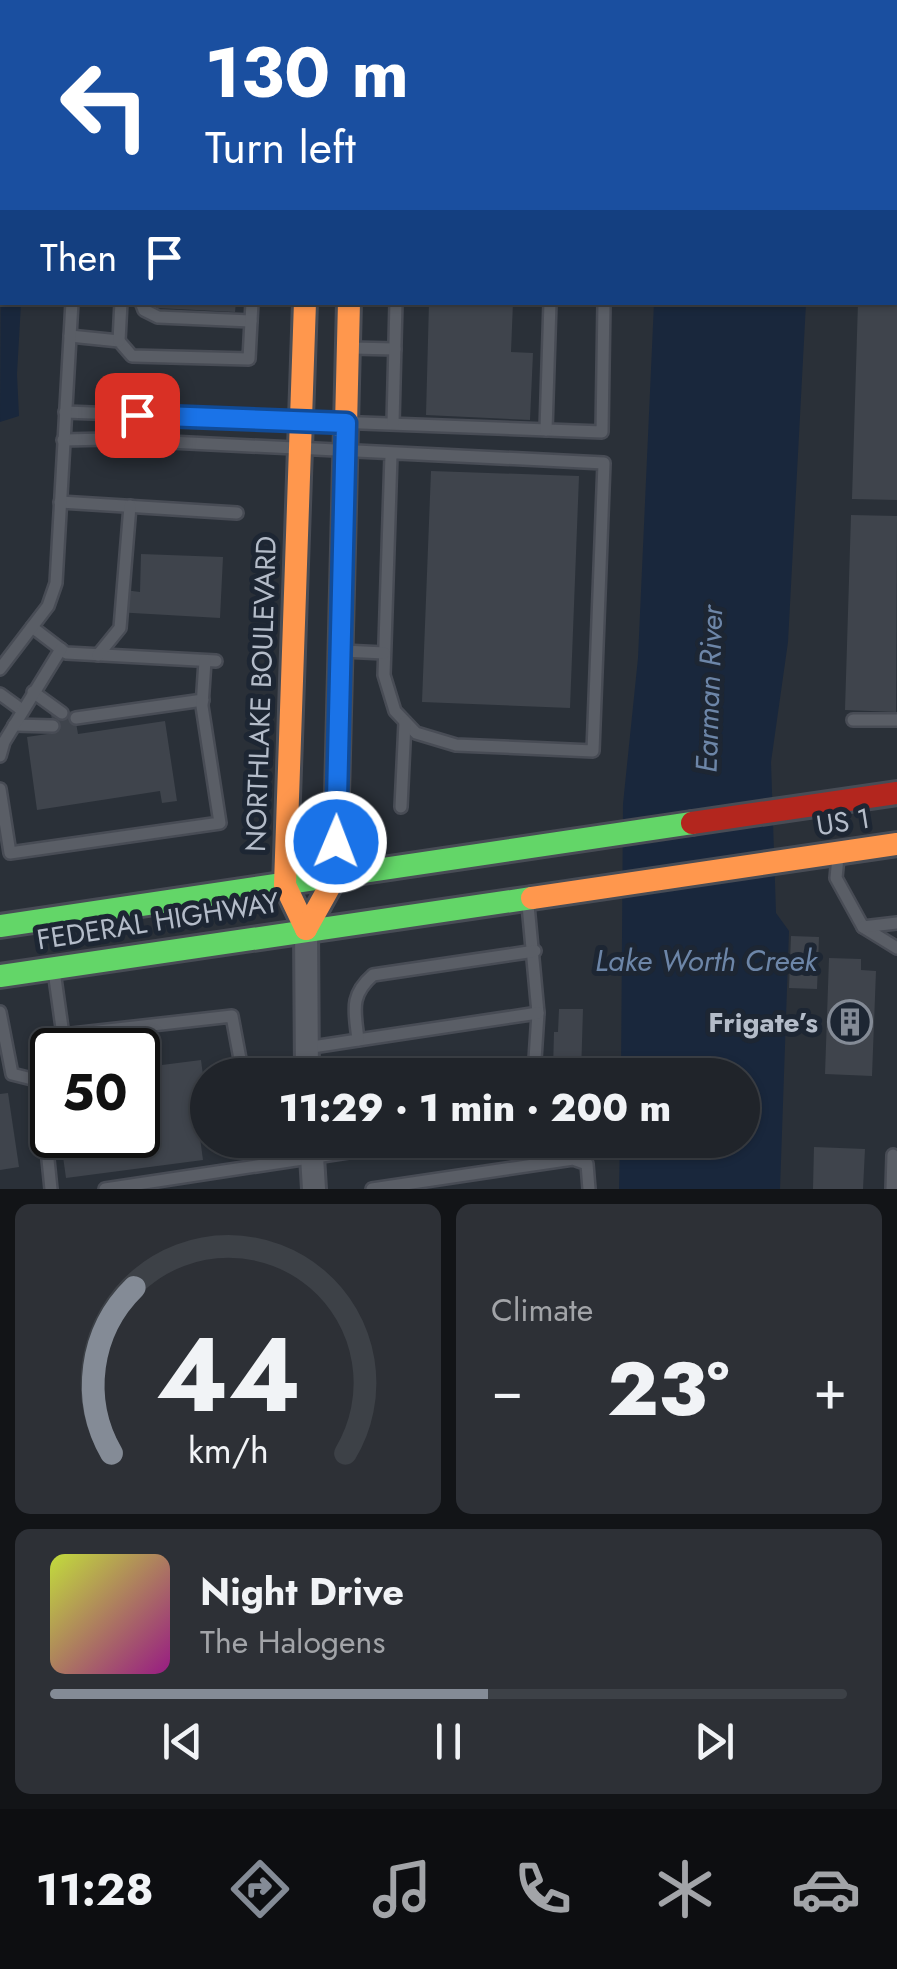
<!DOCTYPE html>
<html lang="en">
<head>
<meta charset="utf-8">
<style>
	:root { --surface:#20242a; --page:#2d3036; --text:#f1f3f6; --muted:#a2a4a8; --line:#3d4147; --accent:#848b96 }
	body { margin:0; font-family:Jost,sans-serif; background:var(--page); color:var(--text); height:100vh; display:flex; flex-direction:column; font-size:38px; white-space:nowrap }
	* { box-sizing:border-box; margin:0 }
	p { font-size:32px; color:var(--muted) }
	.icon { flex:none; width:55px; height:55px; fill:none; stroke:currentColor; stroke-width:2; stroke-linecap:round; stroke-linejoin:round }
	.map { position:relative; height:1189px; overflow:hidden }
	.drawer { display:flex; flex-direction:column; gap:15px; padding:15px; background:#121417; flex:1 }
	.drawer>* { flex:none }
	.top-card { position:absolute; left:0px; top:0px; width:898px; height:305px; box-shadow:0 2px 8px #0004,0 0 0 2px var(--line); background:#1a4fa0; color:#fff; overflow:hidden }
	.speed { position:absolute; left:30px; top:1028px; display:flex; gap:20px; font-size:50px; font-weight:700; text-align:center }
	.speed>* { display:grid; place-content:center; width:130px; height:130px; border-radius:50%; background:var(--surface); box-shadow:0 2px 8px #0004,0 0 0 2px var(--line); line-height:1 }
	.speed .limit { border:5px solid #111; border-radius:15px; background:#fff; color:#111 }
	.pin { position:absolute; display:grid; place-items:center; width:85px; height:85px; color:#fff; margin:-42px; border-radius:20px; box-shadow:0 5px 15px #0006 }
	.me { position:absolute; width:110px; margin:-55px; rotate:1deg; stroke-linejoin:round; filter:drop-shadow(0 0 8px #0008) }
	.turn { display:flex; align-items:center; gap:35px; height:210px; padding:0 40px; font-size:45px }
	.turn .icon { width:130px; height:130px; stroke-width:2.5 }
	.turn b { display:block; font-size:70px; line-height:85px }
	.then { display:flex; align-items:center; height:95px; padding:0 40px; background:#0003; gap:20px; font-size:38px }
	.big { font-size:75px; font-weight:800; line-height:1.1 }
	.drawer .widget { flex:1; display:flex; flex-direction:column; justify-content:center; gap:15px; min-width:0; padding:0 35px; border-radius:15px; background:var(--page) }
	.drawer .dial { align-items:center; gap:0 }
	.dial svg { height:260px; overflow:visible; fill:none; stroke:var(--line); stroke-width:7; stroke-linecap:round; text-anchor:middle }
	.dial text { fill:var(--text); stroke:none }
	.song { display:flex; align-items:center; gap:30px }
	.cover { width:120px; height:120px; border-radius:15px; background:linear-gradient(135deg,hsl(70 70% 55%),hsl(310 70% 35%)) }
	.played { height:10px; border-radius:5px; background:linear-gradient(90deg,var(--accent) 55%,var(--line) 55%) }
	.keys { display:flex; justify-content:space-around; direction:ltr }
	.heat { display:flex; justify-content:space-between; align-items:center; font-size:55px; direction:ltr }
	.drawer .tiles { flex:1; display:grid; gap:15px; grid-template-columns:1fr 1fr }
	.widget:last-child { grid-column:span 2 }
	.trip { position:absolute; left:190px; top:1058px; width:570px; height:100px; border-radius:50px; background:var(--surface); box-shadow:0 2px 8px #0004,0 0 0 2px var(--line); font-weight:800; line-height:100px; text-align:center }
	.menu { display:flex; height:160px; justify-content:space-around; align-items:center; background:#0d0e11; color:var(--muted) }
	.menu .icon { width:70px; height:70px }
	.menu .active { color:var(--accent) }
	.menu b { font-size:45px; color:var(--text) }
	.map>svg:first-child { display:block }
	.water { fill:#19273c }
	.building { fill:#3f444c }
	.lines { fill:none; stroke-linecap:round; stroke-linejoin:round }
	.lane-casing { stroke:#484c55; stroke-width:16 }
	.street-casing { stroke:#484c55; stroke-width:28 }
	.fast-casing { stroke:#484c55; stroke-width:28 }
	.slow-casing { stroke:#484c55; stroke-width:28 }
	.jam-casing { stroke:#484c55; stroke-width:28 }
	.lane { stroke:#5a5e66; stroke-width:11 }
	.street { stroke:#5a5e66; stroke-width:22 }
	.fast { stroke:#63d668; stroke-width:22 }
	.slow { stroke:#ff974d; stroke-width:22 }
	.jam { stroke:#b3261e; stroke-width:22 }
	.route-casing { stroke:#114b97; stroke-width:25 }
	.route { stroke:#1a73e8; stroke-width:18 }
	.labels { text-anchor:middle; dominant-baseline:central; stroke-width:10; stroke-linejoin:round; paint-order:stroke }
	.street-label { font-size:28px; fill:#b4bcc9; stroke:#1d2633 }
	.poi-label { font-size:28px; font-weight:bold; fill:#b4bcc9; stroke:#1d2633; text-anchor:end }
	.water-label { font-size:30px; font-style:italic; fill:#6d86a8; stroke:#1d2633 }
</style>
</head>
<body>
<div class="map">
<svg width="897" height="1189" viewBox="0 0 897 1189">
	<rect width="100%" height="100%" fill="#2a3038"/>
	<g class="water">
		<polygon points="2,22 2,302 21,303 17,374 19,416 0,422"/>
		<polygon points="654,303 806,303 788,642 771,762 776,913 789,931 780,1189 619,1189 620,1140 742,1140 742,1075 621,1075 623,804 638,658"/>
	</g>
	<g class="building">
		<polygon points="157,302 236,302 235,312 157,308"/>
		<polygon points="429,302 513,302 511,352 533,353 530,420 426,415"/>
		<polygon points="858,302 897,302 897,500 852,499"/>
		<polygon points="431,471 579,476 570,708 422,702"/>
		<polygon points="851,515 897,516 896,712 845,710"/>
		<polygon points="141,554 223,557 220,618 115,612 117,589 140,592"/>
		<polygon points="74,711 78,734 165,721 177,801 162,803 160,791 37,810 27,737 54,733 51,714"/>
		<polygon points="791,936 819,937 817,989 789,988"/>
		<polygon points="829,958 861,959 861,970 876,971 872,1076 825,1074"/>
		<polygon points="559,1009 583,1009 581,1075 559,1075 559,1070 553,1070 554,1032 558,1032"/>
		<polygon points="506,1056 508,1075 384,1075 384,1073"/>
		<polygon points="201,1060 207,1106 196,1108 203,1160 66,1178 60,1135 138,1135 138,1087 156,1084 154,1066"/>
		<polygon points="8,1093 19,1167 0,1170 0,1094"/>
		<polygon points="814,1147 865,1149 863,1189 813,1189"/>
	</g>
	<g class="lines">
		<g class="lane-casing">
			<g id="lane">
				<polyline points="87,2 87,0"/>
				<polyline points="428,2 428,0"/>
				<polyline points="580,2 580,0"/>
				<polyline points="895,246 897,246"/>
				<polyline points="141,302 144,310 158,317 251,321"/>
				<polyline points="70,336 119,341 132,356 249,359 252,302"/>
				<polyline points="119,341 121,302"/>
				<polyline points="352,348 395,349"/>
				<polyline points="65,412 602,432 604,302"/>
				<polyline points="393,423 396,302"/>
				<polyline points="546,430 550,302"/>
				<polyline points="63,440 108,439 604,463 593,751 456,745 416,733 395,711 384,675 391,455"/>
				<polyline points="60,502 237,513"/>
				<polyline points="32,627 66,653 216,661"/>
				<polyline points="343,651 384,653"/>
				<polyline points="98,655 120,628 130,506"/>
				<polyline points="0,669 48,606 56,583 72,302"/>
				<polyline points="33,692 62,713"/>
				<polyline points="0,694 22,710"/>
				<polyline points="76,718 203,700"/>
				<polyline points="853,720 897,720"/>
				<polyline points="14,725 53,726"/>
				<polyline points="0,756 4,742 61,649"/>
				<polyline points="0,789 10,853 220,823 202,706 205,661"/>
				<polyline points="401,807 405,722"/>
				<polyline points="838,857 836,878 863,927 897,948"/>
				<polyline points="528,905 538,1013 534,1075"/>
				<polyline points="863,927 897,923"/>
				<polyline points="54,971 63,1035 232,1016 243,1075"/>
				<polyline points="0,1012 12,1074 40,1081"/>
				<polyline points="358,1040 538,1013"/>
				<path d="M306 1048 358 1040C355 1011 349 996 373 975L535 951"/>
				<polyline points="51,1189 40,1081 52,1056"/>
				<polyline points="105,1189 427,1140"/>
				<polyline points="372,1189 573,1159 587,1164 589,1189"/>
				<polyline points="892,1189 893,1155"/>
			</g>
		</g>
		<g class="street-casing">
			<g id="street">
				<polyline points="306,929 307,1075"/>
				<polyline points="311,1140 314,1189"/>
			</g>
		</g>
		<g class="fast-casing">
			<g id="fast">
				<polyline points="0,926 692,823"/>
				<polyline points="0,976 532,898"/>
			</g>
		</g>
		<g class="slow-casing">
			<g id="slow">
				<polyline points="305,302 285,885 306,929"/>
				<polyline points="532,898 897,844"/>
				<polyline points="306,929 335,877 349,302"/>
			</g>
		</g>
		<g class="jam-casing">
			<g id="jam">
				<polyline points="313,0 313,2"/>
				<polyline points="361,0 361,2"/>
				<polyline points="692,823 897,793"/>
			</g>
		</g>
		<use href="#lane" class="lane"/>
		<use href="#street" class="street"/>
		<use href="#fast" class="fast"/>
		<use href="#slow" class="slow"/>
		<use href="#jam" class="jam"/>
	</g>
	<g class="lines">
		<g class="route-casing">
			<polyline id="route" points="137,415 346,423 336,842"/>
		</g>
		<use href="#route" class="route"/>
	</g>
	<defs>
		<g id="building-ring" transform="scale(2.25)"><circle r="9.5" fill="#1d2633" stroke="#848b96" stroke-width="1.5"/><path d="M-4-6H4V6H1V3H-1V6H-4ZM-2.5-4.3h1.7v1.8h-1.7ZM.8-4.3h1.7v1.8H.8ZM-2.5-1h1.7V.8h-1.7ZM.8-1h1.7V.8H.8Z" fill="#848b96"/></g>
	</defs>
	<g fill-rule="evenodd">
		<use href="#building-ring" x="850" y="1022"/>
	</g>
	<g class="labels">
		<g class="street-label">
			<text transform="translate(261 694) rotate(-88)">NORTHLAKE BOULEVARD</text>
			<text transform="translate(843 822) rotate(-9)">US 1</text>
			<text transform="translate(158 921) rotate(-9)">FEDERAL HIGHWAY</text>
		</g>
		<g class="poi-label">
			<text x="818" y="1022">Frigate’s</text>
		</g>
		<g class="water-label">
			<text transform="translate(709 689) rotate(-88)">Earman River</text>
			<text x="706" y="960">Lake Worth Creek</text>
		</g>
	</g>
</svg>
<div class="speed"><div class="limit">50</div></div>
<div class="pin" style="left:137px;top:415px;background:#d93025"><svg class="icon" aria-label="arrive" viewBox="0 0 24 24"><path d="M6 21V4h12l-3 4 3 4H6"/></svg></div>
<svg class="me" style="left:336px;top:842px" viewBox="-20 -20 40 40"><circle r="17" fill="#1a73e8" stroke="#fff" stroke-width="3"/><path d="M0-11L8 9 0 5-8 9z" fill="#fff"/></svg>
<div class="trip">11:29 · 1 min · 200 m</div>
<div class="top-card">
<div class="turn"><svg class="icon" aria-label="left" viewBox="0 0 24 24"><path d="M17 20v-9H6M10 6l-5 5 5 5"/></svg><div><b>130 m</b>Turn left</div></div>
<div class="then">Then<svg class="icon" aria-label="arrive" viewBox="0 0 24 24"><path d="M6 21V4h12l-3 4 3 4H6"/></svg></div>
</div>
</div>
<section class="drawer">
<div class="tiles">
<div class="widget dial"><svg viewBox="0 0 100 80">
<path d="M14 69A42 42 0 1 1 86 69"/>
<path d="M14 69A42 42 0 0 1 21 18" stroke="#848b96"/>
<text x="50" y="56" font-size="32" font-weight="700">44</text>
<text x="50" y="72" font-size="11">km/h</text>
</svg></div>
<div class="widget"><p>Climate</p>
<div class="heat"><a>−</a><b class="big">23°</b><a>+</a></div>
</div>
<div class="widget">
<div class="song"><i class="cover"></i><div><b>Night Drive</b><p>The Halogens</p></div></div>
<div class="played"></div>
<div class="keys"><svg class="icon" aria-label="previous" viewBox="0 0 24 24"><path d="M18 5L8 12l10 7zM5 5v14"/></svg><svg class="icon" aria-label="pause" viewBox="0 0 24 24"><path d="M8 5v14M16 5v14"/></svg><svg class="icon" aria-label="next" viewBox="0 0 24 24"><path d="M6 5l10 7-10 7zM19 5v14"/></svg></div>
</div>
</div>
</section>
<nav class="menu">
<b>11:28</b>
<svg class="icon active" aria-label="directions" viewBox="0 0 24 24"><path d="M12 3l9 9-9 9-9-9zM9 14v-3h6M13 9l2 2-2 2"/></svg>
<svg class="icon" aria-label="music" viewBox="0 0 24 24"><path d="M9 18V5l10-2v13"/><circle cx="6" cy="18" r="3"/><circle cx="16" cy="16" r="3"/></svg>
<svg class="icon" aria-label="phone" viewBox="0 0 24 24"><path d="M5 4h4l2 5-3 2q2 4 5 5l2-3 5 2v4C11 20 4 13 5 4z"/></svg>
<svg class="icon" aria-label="climate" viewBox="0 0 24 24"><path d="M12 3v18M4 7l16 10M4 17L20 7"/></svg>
<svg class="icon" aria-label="car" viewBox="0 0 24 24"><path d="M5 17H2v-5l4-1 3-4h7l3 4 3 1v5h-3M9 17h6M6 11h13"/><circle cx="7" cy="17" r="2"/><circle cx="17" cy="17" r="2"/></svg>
</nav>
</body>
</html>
